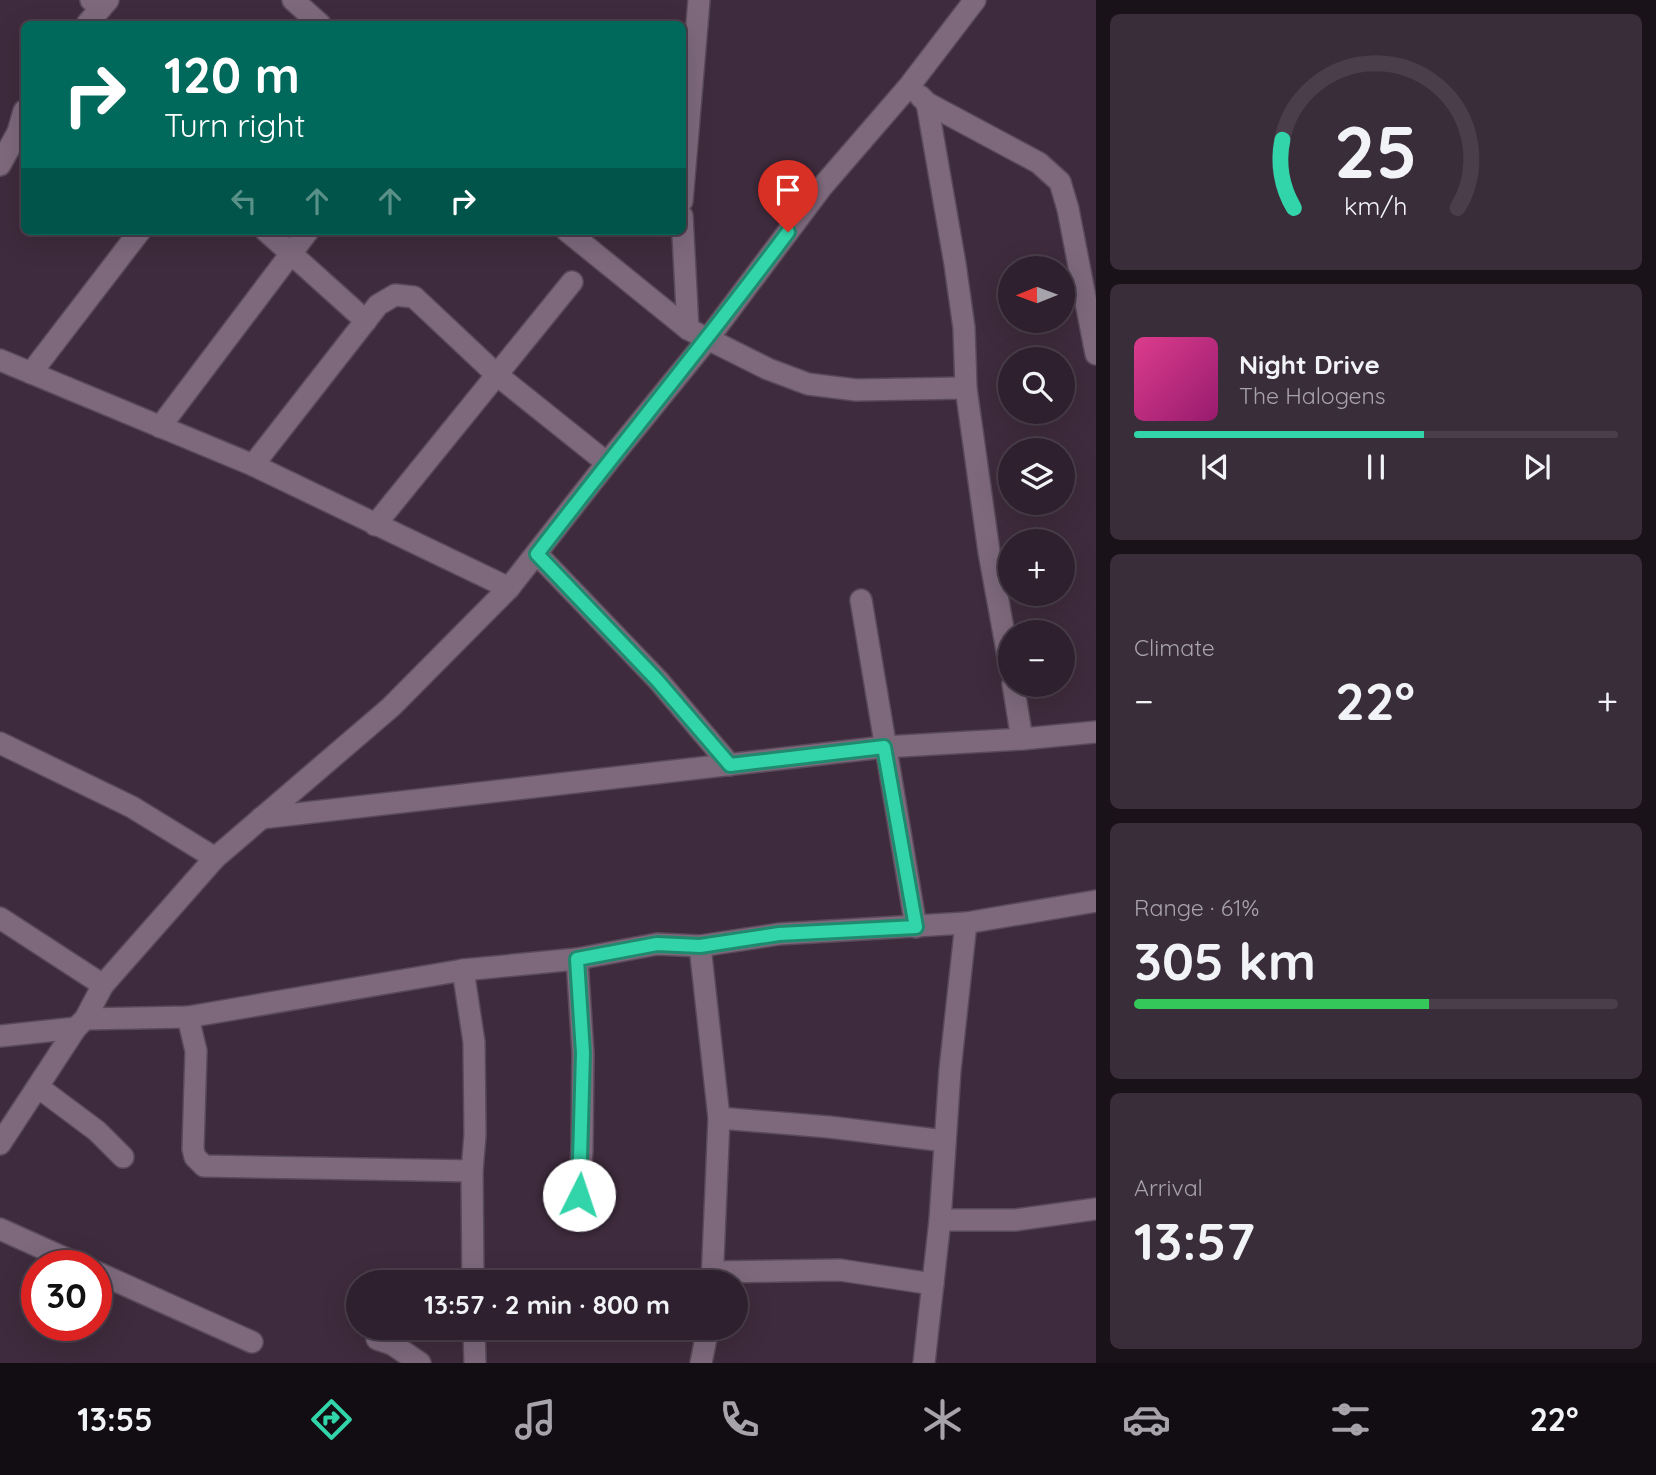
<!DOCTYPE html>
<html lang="en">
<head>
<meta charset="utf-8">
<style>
	:root { --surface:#2e202e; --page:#3a2d3a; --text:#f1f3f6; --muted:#a7a3aa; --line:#493e4a; --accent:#32d4a9 }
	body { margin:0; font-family:Quicksand,sans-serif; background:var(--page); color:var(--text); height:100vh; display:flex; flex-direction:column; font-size:26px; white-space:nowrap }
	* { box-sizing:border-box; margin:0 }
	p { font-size:23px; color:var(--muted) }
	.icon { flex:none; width:38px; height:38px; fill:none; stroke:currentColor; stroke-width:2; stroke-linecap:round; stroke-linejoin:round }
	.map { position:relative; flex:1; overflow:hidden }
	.side { display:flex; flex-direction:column; gap:14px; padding:14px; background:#191219; width:560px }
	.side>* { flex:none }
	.top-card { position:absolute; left:21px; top:21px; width:665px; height:214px; border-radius:10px; box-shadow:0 7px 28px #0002,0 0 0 2px var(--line); background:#00695c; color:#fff; overflow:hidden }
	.needle { width:46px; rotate:269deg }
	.tools { position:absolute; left:998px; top:256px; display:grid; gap:14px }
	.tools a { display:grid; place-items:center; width:77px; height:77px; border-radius:50%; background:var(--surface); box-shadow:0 7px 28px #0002,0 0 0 2px var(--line); font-size:35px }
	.speed { position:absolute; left:21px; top:1250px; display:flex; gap:14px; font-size:35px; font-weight:700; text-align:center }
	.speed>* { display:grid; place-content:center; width:91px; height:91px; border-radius:50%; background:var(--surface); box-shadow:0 7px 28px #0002,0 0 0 2px var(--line); line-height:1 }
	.speed .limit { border:10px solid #d22; background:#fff; color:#111 }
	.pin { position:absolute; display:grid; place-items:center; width:60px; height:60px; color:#fff; margin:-72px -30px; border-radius:50% 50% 50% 0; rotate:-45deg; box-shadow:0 0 7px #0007 }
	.pin .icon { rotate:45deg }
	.me { position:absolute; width:77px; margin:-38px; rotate:4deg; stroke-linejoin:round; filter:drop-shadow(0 0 5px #0008) }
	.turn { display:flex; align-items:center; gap:24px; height:147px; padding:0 28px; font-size:32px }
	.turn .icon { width:91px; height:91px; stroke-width:2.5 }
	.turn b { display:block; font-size:49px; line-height:60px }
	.lanes { display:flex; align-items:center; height:66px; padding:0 28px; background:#0003; justify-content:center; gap:35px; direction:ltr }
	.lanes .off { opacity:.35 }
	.big { font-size:52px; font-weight:700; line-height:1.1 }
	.side .card { flex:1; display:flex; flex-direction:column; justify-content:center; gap:10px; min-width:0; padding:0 24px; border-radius:10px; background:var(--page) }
	.side .dial { align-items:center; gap:0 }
	.dial svg { height:182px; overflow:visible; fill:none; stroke:var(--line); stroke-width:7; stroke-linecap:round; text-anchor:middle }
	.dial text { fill:var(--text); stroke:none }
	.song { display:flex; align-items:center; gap:21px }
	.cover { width:84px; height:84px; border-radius:10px; background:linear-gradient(135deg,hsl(330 70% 55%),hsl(320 70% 35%)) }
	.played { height:7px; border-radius:4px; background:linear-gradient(90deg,var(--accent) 60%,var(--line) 60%) }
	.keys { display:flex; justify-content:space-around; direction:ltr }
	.heat { display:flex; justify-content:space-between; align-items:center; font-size:38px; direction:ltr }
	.charge { height:10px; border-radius:5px; background:linear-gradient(90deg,#34c759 61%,var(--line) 0) }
	.trip { position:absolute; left:346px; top:1270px; width:402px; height:70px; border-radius:35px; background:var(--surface); box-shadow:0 7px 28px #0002,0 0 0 2px var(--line); font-weight:700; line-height:70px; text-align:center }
	.tabs { display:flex; height:112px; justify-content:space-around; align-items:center; background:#120d12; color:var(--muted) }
	.tabs .icon { width:49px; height:49px }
	.tabs .current { color:var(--accent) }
	.tabs b { font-size:32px; color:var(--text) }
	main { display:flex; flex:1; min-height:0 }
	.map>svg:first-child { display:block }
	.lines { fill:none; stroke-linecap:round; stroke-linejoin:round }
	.minor-casing { stroke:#594a59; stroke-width:24 }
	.minor { stroke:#7d687c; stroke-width:21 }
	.route-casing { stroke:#208a6e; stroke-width:18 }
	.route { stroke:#32d4a9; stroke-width:12 }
</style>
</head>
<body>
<main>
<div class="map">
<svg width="1096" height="1363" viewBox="0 0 1096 1363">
	<rect width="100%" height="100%" fill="#3e2b3d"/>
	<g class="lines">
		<g class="minor-casing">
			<g id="minor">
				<polyline points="91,0 101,8 108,0"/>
				<polyline points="293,0 320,24"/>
				<polyline points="87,24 101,8"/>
				<polyline points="920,96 927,103 1039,163 1060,182 1068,209 1096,354"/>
				<polyline points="927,103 955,264 964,328 966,388 989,552 1010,667"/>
				<polyline points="0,165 18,132 24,111"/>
				<polyline points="682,201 699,0"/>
				<polyline points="682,216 688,329"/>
				<polyline points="266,231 366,321"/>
				<polyline points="567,231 688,329 768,369 808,384 856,390 966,388"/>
				<polyline points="0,360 253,465 509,588"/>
				<polyline points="31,373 140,231"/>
				<polyline points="160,427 308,231"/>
				<polyline points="253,465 378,305 395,295 414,297 497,375 607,463"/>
				<polyline points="375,525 572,282"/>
				<polyline points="537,554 658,680 730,765"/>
				<polyline points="861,600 916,927"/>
				<polyline points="1013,684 1022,739"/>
				<polyline points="0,743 132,807 215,858"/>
				<polyline points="261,818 884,747 1022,739 1096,732"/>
				<polyline points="0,918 103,985"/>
				<polyline points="700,946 719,1118 712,1283"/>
				<polyline points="577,959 583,1053 582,1150 578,1210"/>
				<polyline points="188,1017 196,1051 193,1149 195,1157 204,1166 472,1171 475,1135 474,1042 463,970"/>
				<polyline points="85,1019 188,1017 463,970 577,959 657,944 700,946 779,934 966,923 1096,901"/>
				<polyline points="0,1036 76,1028"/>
				<polyline points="38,1087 97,1131 123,1157"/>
				<polyline points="719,1118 829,1127 945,1141"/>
				<polyline points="0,1144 76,1028 85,1019 103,985 215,858 391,707 509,588 607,463 707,340 821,188 910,85 975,0"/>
				<polyline points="472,1171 473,1283"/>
				<polyline points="940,1220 1015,1220 1096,1209"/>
				<polyline points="0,1229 80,1265"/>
				<polyline points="96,1272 252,1342"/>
				<polyline points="713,1272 840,1270 933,1284"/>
				<polyline points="474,1328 475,1363"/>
				<polyline points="377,1339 392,1344 420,1363"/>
				<polyline points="701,1363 708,1328"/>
				<polyline points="924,1363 940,1220 950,1070 966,923"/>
			</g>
		</g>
		<use href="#minor" class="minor"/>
	</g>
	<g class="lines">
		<g class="route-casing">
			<path id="route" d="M579 1195 583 1053 577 959 657 944 700 946 779 934 916 927 884 747 730 765 657 680 537 554C620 446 707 341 788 232"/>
		</g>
		<use href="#route" class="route"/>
	</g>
</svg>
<div class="tools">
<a><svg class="needle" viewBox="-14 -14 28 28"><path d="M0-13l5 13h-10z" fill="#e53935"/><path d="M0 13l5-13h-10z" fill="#a7a3aa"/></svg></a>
<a><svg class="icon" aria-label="search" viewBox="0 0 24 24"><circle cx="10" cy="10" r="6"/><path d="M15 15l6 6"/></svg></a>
<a><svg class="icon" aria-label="layers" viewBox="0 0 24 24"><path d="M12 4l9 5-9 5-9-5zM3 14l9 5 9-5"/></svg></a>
<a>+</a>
<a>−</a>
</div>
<div class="speed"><div class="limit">30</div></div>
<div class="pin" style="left:788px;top:232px;background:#d93025"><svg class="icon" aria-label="arrive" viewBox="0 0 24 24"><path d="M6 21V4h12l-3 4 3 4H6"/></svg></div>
<svg class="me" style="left:579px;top:1195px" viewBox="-20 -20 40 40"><circle r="19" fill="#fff"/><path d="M0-13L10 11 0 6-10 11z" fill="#32d4a9"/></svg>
<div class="trip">13:57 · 2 min · 800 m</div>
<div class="top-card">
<div class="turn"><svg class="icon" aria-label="right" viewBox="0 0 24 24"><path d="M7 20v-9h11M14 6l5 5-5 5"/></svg><div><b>120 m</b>Turn right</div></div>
<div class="lanes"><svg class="icon off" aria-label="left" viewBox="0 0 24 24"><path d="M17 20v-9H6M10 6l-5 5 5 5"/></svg><svg class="icon off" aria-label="ahead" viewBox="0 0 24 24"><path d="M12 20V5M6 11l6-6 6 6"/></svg><svg class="icon off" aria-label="ahead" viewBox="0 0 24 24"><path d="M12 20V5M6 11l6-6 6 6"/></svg><svg class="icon" aria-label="right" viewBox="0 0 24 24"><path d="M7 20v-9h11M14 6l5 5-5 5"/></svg></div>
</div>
</div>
<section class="side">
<div class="card dial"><svg viewBox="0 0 100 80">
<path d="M14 69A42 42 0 1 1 86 69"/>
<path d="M14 69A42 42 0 0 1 9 39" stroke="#32d4a9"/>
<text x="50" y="56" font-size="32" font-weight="700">25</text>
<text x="50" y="72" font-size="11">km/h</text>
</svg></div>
<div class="card">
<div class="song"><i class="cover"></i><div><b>Night Drive</b><p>The Halogens</p></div></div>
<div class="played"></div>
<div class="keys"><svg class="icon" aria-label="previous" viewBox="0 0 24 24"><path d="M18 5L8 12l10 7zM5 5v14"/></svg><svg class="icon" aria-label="pause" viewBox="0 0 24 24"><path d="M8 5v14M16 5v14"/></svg><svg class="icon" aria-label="next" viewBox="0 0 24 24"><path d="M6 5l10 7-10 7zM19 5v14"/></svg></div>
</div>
<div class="card"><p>Climate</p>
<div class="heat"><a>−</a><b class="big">22°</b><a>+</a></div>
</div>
<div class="card"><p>Range · 61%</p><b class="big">305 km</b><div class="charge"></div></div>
<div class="card"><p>Arrival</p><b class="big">13:57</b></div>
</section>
</main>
<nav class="tabs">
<b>13:55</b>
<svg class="icon current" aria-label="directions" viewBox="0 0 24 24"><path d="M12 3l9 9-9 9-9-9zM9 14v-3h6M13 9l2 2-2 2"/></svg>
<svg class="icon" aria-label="music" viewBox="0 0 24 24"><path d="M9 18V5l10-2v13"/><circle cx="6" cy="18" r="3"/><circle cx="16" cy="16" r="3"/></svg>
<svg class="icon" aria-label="phone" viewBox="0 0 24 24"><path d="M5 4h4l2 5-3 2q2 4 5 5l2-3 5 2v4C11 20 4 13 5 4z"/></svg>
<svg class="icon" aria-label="climate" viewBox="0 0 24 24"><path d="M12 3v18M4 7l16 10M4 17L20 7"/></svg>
<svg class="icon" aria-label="car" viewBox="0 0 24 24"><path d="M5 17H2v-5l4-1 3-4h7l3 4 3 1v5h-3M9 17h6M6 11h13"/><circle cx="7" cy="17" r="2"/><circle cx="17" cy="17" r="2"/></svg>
<svg class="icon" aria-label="filters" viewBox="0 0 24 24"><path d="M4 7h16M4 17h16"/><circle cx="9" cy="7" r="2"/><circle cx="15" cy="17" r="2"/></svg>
<b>22°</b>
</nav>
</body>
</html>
